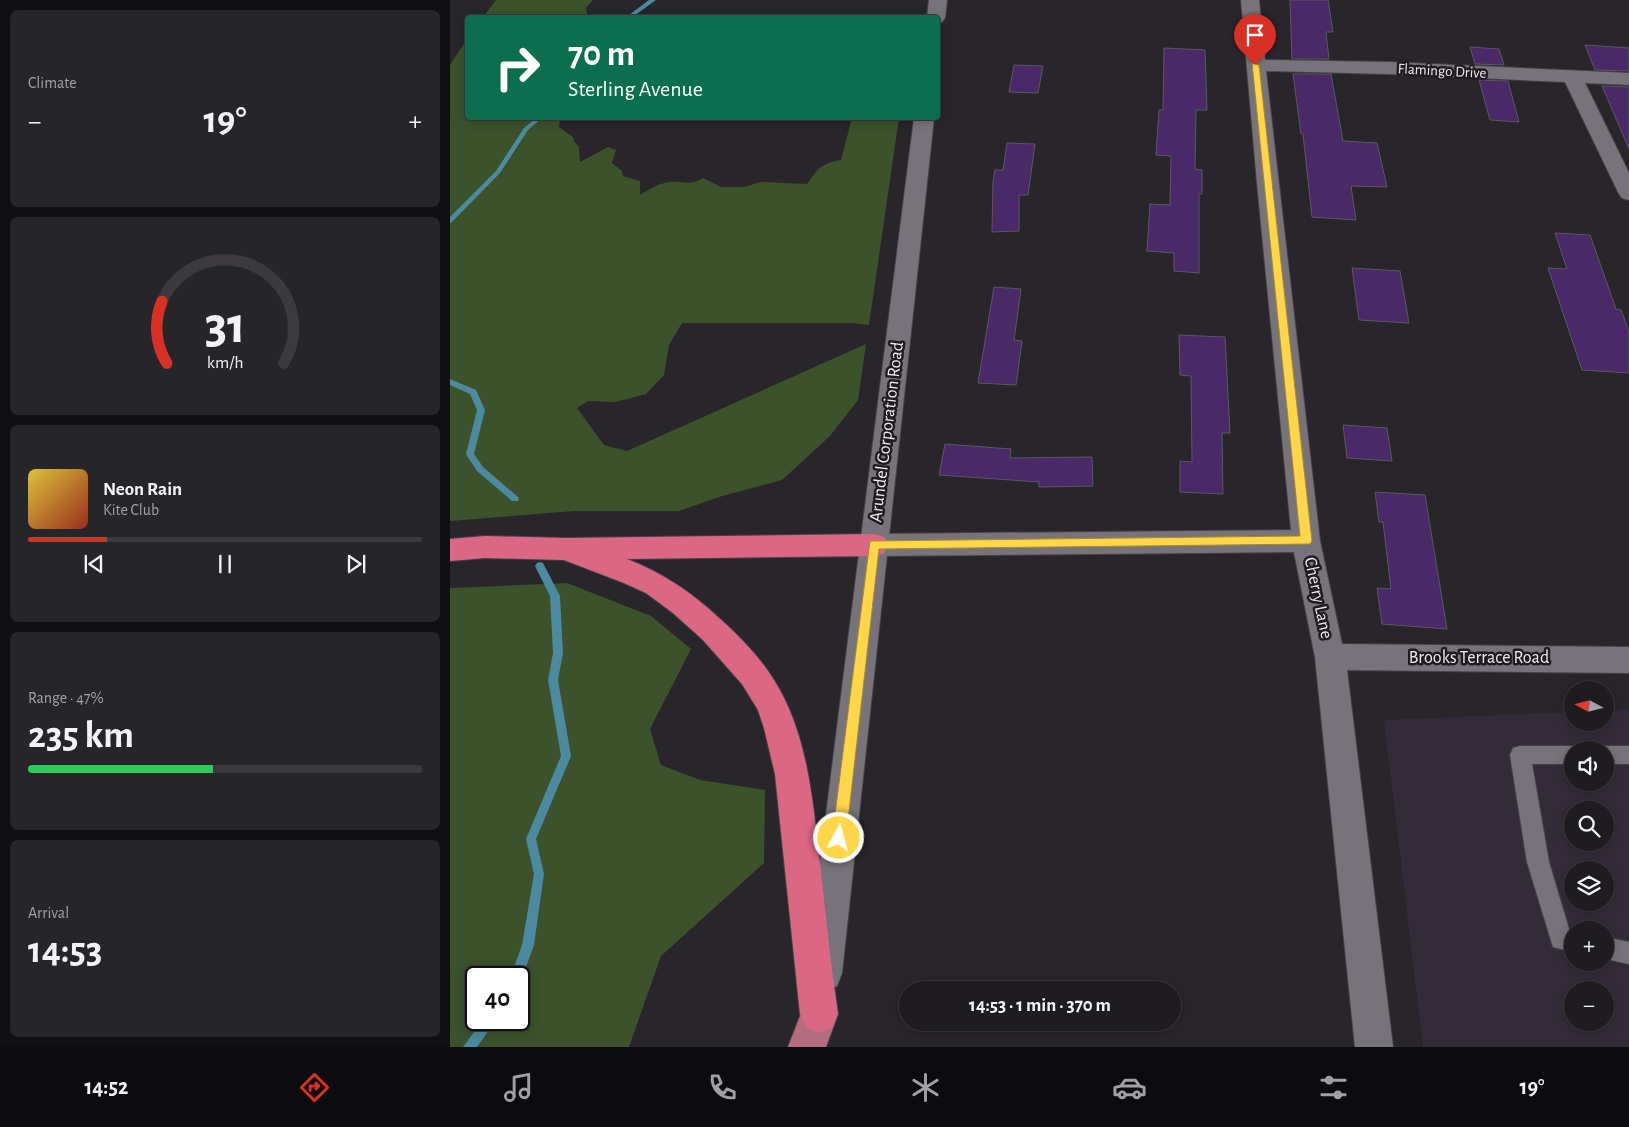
<!DOCTYPE html>
<html lang="en">
<head>
<meta charset="utf-8">
<style>
	:root { --surface:#1e1c20; --page:#262529; --text:#f1f3f6; --muted:#a1a1a5; --line:#3c3a3e; --accent:#d93025 }
	body { margin:0; font-family:"Alegreya Sans",sans-serif; background:var(--page); color:var(--text); height:100vh; display:flex; flex-direction:column; font-size:19px; white-space:nowrap }
	* { box-sizing:border-box; margin:0 }
	p { font-size:16px; color:var(--muted) }
	.icon { flex:none; width:28px; height:28px; fill:none; stroke:currentColor; stroke-width:2; stroke-linecap:round; stroke-linejoin:round }
	.map { position:relative; flex:1; overflow:hidden }
	.details { display:flex; flex-direction:column; gap:10px; padding:10px; background:#100f12; width:450px }
	.details>* { flex:none }
	.top-card { position:absolute; left:15px; top:15px; width:475px; height:105px; border-radius:5px; box-shadow:0 2px 12px #0003,0 0 0 1px var(--line); background:#0b6e4f; color:#fff; overflow:hidden }
	.needle { width:32px; rotate:277deg }
	.controls { position:absolute; left:1114px; top:681px; display:grid; gap:10px }
	.controls a { display:grid; place-items:center; width:50px; height:50px; border-radius:50%; background:var(--surface); box-shadow:0 2px 12px #0003,0 0 0 1px var(--line); font-size:25px }
	.speed { position:absolute; left:15px; top:966px; display:flex; gap:10px; font-size:25px; font-weight:700; text-align:center }
	.speed>* { display:grid; place-content:center; width:65px; height:65px; border-radius:50%; background:var(--surface); box-shadow:0 2px 12px #0003,0 0 0 1px var(--line); line-height:1 }
	.speed .limit { border:2px solid #111; border-radius:8px; background:#fff; color:#111 }
	.pin { position:absolute; display:grid; place-items:center; width:42px; height:42px; color:#fff; margin:-51px -21px; border-radius:50% 50% 50% 0; rotate:-45deg; box-shadow:0 0 5px #0007 }
	.pin .icon { rotate:45deg }
	.me { position:absolute; width:55px; margin:-28px; rotate:7deg; stroke-linejoin:round; filter:drop-shadow(0 0 4px #0008) }
	.turn { display:flex; align-items:center; gap:18px; height:105px; padding:0 20px; font-size:22px }
	.turn .icon { width:65px; height:65px; stroke-width:2.5 }
	.turn b { display:block; font-size:35px; line-height:42px }
	.big { font-size:38px; font-weight:600; line-height:1.1 }
	.details .widget { flex:1; display:flex; flex-direction:column; justify-content:center; gap:8px; min-width:0; padding:0 18px; border-radius:8px; background:var(--page) }
	.details .dial { align-items:center; gap:0 }
	.dial svg { height:130px; overflow:visible; fill:none; stroke:var(--line); stroke-width:7; stroke-linecap:round; text-anchor:middle }
	.dial text { fill:var(--text); stroke:none }
	.song { display:flex; align-items:center; gap:15px }
	.cover { width:60px; height:60px; border-radius:8px; background:linear-gradient(135deg,hsl(50 70% 55%),hsl(10 70% 35%)) }
	.played { height:5px; border-radius:2px; background:linear-gradient(90deg,var(--accent) 20%,var(--line) 20%) }
	.keys { display:flex; justify-content:space-around; direction:ltr }
	.heat { display:flex; justify-content:space-between; align-items:center; font-size:28px; direction:ltr }
	.charge { height:8px; border-radius:4px; background:linear-gradient(90deg,#34c759 47%,var(--line) 0) }
	.trip { position:absolute; left:449px; top:981px; width:282px; height:50px; border-radius:25px; background:var(--surface); box-shadow:0 2px 12px #0003,0 0 0 1px var(--line); font-weight:600; line-height:50px; text-align:center }
	.dock { display:flex; height:80px; justify-content:space-around; align-items:center; background:#0c0b0d; color:var(--muted) }
	.dock .icon { width:35px; height:35px }
	.dock .selected { color:var(--accent) }
	.dock b { font-size:22px; color:var(--text) }
	main { display:flex; flex:1; min-height:0 }
	.map>svg:first-child { display:block }
	.built { fill:#332c38; fill-rule:evenodd }
	.green { fill:#3b522b; fill-rule:evenodd }
	.lines { fill:none; stroke-linecap:round; stroke-linejoin:round }
	.stream { fill:#4c8b9f; fill-rule:evenodd }
	.building { fill:#492967; stroke:#5c5860 }
	.lane-casing { stroke:#464349; stroke-width:2 }
	.street-casing { stroke:#464349; stroke-width:2 }
	.secondary-casing { stroke:#464349; stroke-width:2 }
	.primary-casing { stroke:#464349; stroke-width:2 }
	.highway-casing { stroke:#464349; stroke-width:2 }
	.lane { fill:#77737b; fill-rule:evenodd }
	.street { fill:#77737b; fill-rule:evenodd }
	.secondary { fill:#77737b; fill-rule:evenodd }
	.primary { fill:#b46c80; fill-rule:evenodd }
	.highway { fill:#dc6784; fill-rule:evenodd }
	.route { fill:#ffd54a; stroke:#a68a30 }
	.labels { text-anchor:middle; dominant-baseline:central; stroke-width:5; stroke-linejoin:round; paint-order:stroke }
	.far-street-label { font-size:15px; fill:#eeebf0; stroke:#1e1b21 }
	.street-label { font-size:18px; fill:#eeebf0; stroke:#1e1b21 }
</style>
</head>
<body>
<main>
<section class="details">
<div class="widget"><p>Climate</p>
<div class="heat"><a>−</a><b class="big">19°</b><a>+</a></div>
</div>
<div class="widget dial"><svg viewBox="0 0 100 80">
<path d="M14 69A42 42 0 1 1 86 69"/>
<path d="M14 69A42 42 0 0 1 11 31" stroke="#d93025"/>
<text x="50" y="56" font-size="32" font-weight="700">31</text>
<text x="50" y="72" font-size="11">km/h</text>
</svg></div>
<div class="widget">
<div class="song"><i class="cover"></i><div><b>Neon Rain</b><p>Kite Club</p></div></div>
<div class="played"></div>
<div class="keys"><svg class="icon" aria-label="previous" viewBox="0 0 24 24"><path d="M18 5L8 12l10 7zM5 5v14"/></svg><svg class="icon" aria-label="pause" viewBox="0 0 24 24"><path d="M8 5v14M16 5v14"/></svg><svg class="icon" aria-label="next" viewBox="0 0 24 24"><path d="M6 5l10 7-10 7zM19 5v14"/></svg></div>
</div>
<div class="widget"><p>Range · 47%</p><b class="big">235 km</b><div class="charge"></div></div>
<div class="widget"><p>Arrival</p><b class="big">14:53</b></div>
</section>
<div class="map">
<svg width="1179" height="1047" viewBox="0 0 1179 1047">
	<rect width="100%" height="100%" fill="#28252b"/>
	<path class="built" d="M1179 709V1047H973L934 720 1122 712V722H1155V711ZM1122 750H1155V782H1122ZM1122 810H1155V842H1122ZM1122 870H1155V902H1122ZM1122 930H1155V962H1122ZM1122 990H1155V1022H1122Z"/>
	<g class="green">
		<polygon points="46,0 143,0 136,8 137,14 133,17 33,17"/>
		<path d="M17 39 18 118H110L109 127 123 137 124 141 129 147 130 162 158 147 166 150 162 163 172 171 173 176 190 181V195C200 189 207 184 219 182 231 181 242 186 253 178L271 187H294L310 182 357 184C368 168 372 163 391 160L402 118H449L419 325 402 323H232L219 345 214 375 196 394 166 402 138 401 127 408 154 445 177 451 416 344 408 400 380 436 332 480 269 497 229 511H124L0 521V65Z"/>
		<path d="M117 583 201 616 241 649 200 729 211 765 250 780 315 790 314 863 211 956 179 1047H0V588ZM26 978H69V1020H26Z"/>
	</g>
	<g class="lines">
		<g class="stream">
			<polygon points="199,0 206,0 181,18 175,18"/>
			<polygon points="86,118 92,118 78,130 50,173 2,222 0,223 0,217 46,171 74,128"/>
			<polygon points="0,379 26,390 27,392 35,410 24,454 33,467 68,497 69,499 68,501 62,501 27,471 17,456 16,454 27,410 20,394 0,385"/>
			<polygon points="90,562 93,563 110,596 113,653 108,680 121,756 86,839 94,874 84,945 72,978 69,983 69,978 60,978 72,945 84,874 76,839 111,756 98,680 103,653 100,596 85,566 87,563"/>
			<polygon points="33,1020 46,1020 27,1047 13,1047"/>
		</g>
	</g>
	<g class="building">
		<polygon points="840,0 878,0 883,32 876,32 879,59 842,59"/>
		<polygon points="1135,45 1179,48 1179,71 1145,70"/>
		<polygon points="1020,47 1049,49 1054,65 1025,64"/>
		<polygon points="714,48 755,50 757,110 746,110 745,169 752,170 752,194 749,194 749,273 724,271 724,253 697,251 700,204 720,205 721,156 706,155 709,110 713,110"/>
		<polygon points="564,65 593,66 588,93 559,92"/>
		<polygon points="843,74 881,74 893,141 927,143 937,187 901,186 906,220 862,217 853,134 851,134"/>
		<polygon points="1029,80 1058,81 1069,122 1040,120"/>
		<polygon points="1152,86 1179,87 1179,149"/>
		<polygon points="557,143 585,144 578,195 569,195 569,231 542,232 543,182 545,170 553,170"/>
		<polygon points="1105,233 1140,235 1166,309 1171,310 1179,332 1179,373 1132,370 1098,268 1117,269"/>
		<polygon points="902,268 950,271 959,323 909,320"/>
		<polygon points="544,287 571,289 564,340 572,341 566,385 528,383"/>
		<polygon points="729,335 775,337 780,433 772,433 773,494 730,492 730,461 742,462 741,376 730,375"/>
		<polygon points="893,425 937,428 942,461 897,458"/>
		<polygon points="495,444 561,449 560,458 642,457 643,486 589,487 589,482 489,475"/>
		<polygon points="925,492 975,495 997,629 932,624 927,588 941,589 933,522 929,522"/>
	</g>
	<g class="lines">
		<g class="lane-casing">
			<g id="lane">
				<polygon points="1070,746 1122,746 1130,750 1122,750 1122,764 1082,764 1099,862 1119,929 1123,930 1122,952 1103,947 1077,862 1060,755 1063,748"/>
				<polygon points="1155,746 1179,746 1179,764 1155,764 1155,750 1147,750"/>
				<polygon points="1155,937 1179,942 1179,964 1155,959"/>
			</g>
		</g>
		<g class="street-casing">
			<polygon id="street" points="791,0 809,0 815,60 939,62 1179,73 1179,85 1135,83 1179,173 1179,200 1172,198 1169,194 1115,82 939,74 816,71 870,541 892,644 1179,647 1179,673 897,670 943,1047 905,1047 865,657 844,552 424,556 414,553 410,545 414,537 424,534 841,530 807,183"/>
		</g>
		<g class="secondary-casing">
			<g id="secondary">
				<polygon points="479,0 497,0 495,18 492,22 488,23 488,18 477,18"/>
				<polygon points="464,118 484,118 392,973 387,986 374,991 361,986 356,973"/>
			</g>
		</g>
		<g class="primary-casing">
			<polygon id="primary" points="369,995 382,1001 388,1014 376,1047 338,1047 356,1001"/>
		</g>
		<g class="highway-casing">
			<path id="highway" d="M424 534 434 537 438 545 434 553 424 556 177 559C213 573 241 592 269 618 288 635 308 655 322 677 359 733 363 806 371 871 376 918 381 966 388 1014L382 1027 369 1033 356 1027 350 1014 325 774 314 728 308 710 292 684 253 640 223 613 196 593 174 583 114 560 35 558 0 561V539L35 536 115 538Z"/>
		</g>
		<use href="#lane" class="lane"/>
		<use href="#street" class="street"/>
		<use href="#secondary" class="secondary"/>
		<use href="#primary" class="primary"/>
		<use href="#highway" class="highway"/>
	</g>
	<polygon class="route" points="802,63 809,65 862,541 860,544 429,549 396,838 394,843 389,845 384,843 382,838 420,541 850,536"/>
	<g class="labels">
		<g class="far-street-label">
			<text transform="translate(992 71) rotate(3)">Flamingo Drive</text>
		</g>
		<g class="street-label">
			<text transform="translate(437 432) rotate(-83)">Arundel Corporation Road</text>
			<text transform="translate(868 598) rotate(78)">Cherry Lane</text>
			<text x="1029" y="658">Brooks Terrace Road</text>
		</g>
	</g>
</svg>
<div class="controls">
<a><svg class="needle" viewBox="-14 -14 28 28"><path d="M0-13l5 13h-10z" fill="#e53935"/><path d="M0 13l5-13h-10z" fill="#a1a1a5"/></svg></a>
<a><svg class="icon" aria-label="sound" viewBox="0 0 24 24"><path d="M4 9h4l5-4v14l-5-4H4zM17 9q2 3 0 6"/></svg></a>
<a><svg class="icon" aria-label="search" viewBox="0 0 24 24"><circle cx="10" cy="10" r="6"/><path d="M15 15l6 6"/></svg></a>
<a><svg class="icon" aria-label="layers" viewBox="0 0 24 24"><path d="M12 4l9 5-9 5-9-5zM3 14l9 5 9-5"/></svg></a>
<a>+</a>
<a>−</a>
</div>
<div class="speed"><div class="limit">40</div></div>
<div class="pin" style="left:805px;top:65px;background:#d93025"><svg class="icon" aria-label="arrive" viewBox="0 0 24 24"><path d="M6 21V4h12l-3 4 3 4H6"/></svg></div>
<svg class="me" style="left:389px;top:838px" viewBox="-20 -20 40 40"><circle r="17" fill="#ffd54a" stroke="#fff" stroke-width="3"/><path d="M0-11L8 9 0 5-8 9z" fill="#fff"/></svg>
<div class="trip">14:53 · 1 min · 370 m</div>
<div class="top-card">
<div class="turn"><svg class="icon" aria-label="right" viewBox="0 0 24 24"><path d="M7 20v-9h11M14 6l5 5-5 5"/></svg><div><b>70 m</b>Sterling Avenue</div></div>
</div>
</div>
</main>
<nav class="dock">
<b>14:52</b>
<svg class="icon selected" aria-label="directions" viewBox="0 0 24 24"><path d="M12 3l9 9-9 9-9-9zM9 14v-3h6M13 9l2 2-2 2"/></svg>
<svg class="icon" aria-label="music" viewBox="0 0 24 24"><path d="M9 18V5l10-2v13"/><circle cx="6" cy="18" r="3"/><circle cx="16" cy="16" r="3"/></svg>
<svg class="icon" aria-label="phone" viewBox="0 0 24 24"><path d="M5 4h4l2 5-3 2q2 4 5 5l2-3 5 2v4C11 20 4 13 5 4z"/></svg>
<svg class="icon" aria-label="climate" viewBox="0 0 24 24"><path d="M12 3v18M4 7l16 10M4 17L20 7"/></svg>
<svg class="icon" aria-label="car" viewBox="0 0 24 24"><path d="M5 17H2v-5l4-1 3-4h7l3 4 3 1v5h-3M9 17h6M6 11h13"/><circle cx="7" cy="17" r="2"/><circle cx="17" cy="17" r="2"/></svg>
<svg class="icon" aria-label="filters" viewBox="0 0 24 24"><path d="M4 7h16M4 17h16"/><circle cx="9" cy="7" r="2"/><circle cx="15" cy="17" r="2"/></svg>
<b>19°</b>
</nav>
</body>
</html>
